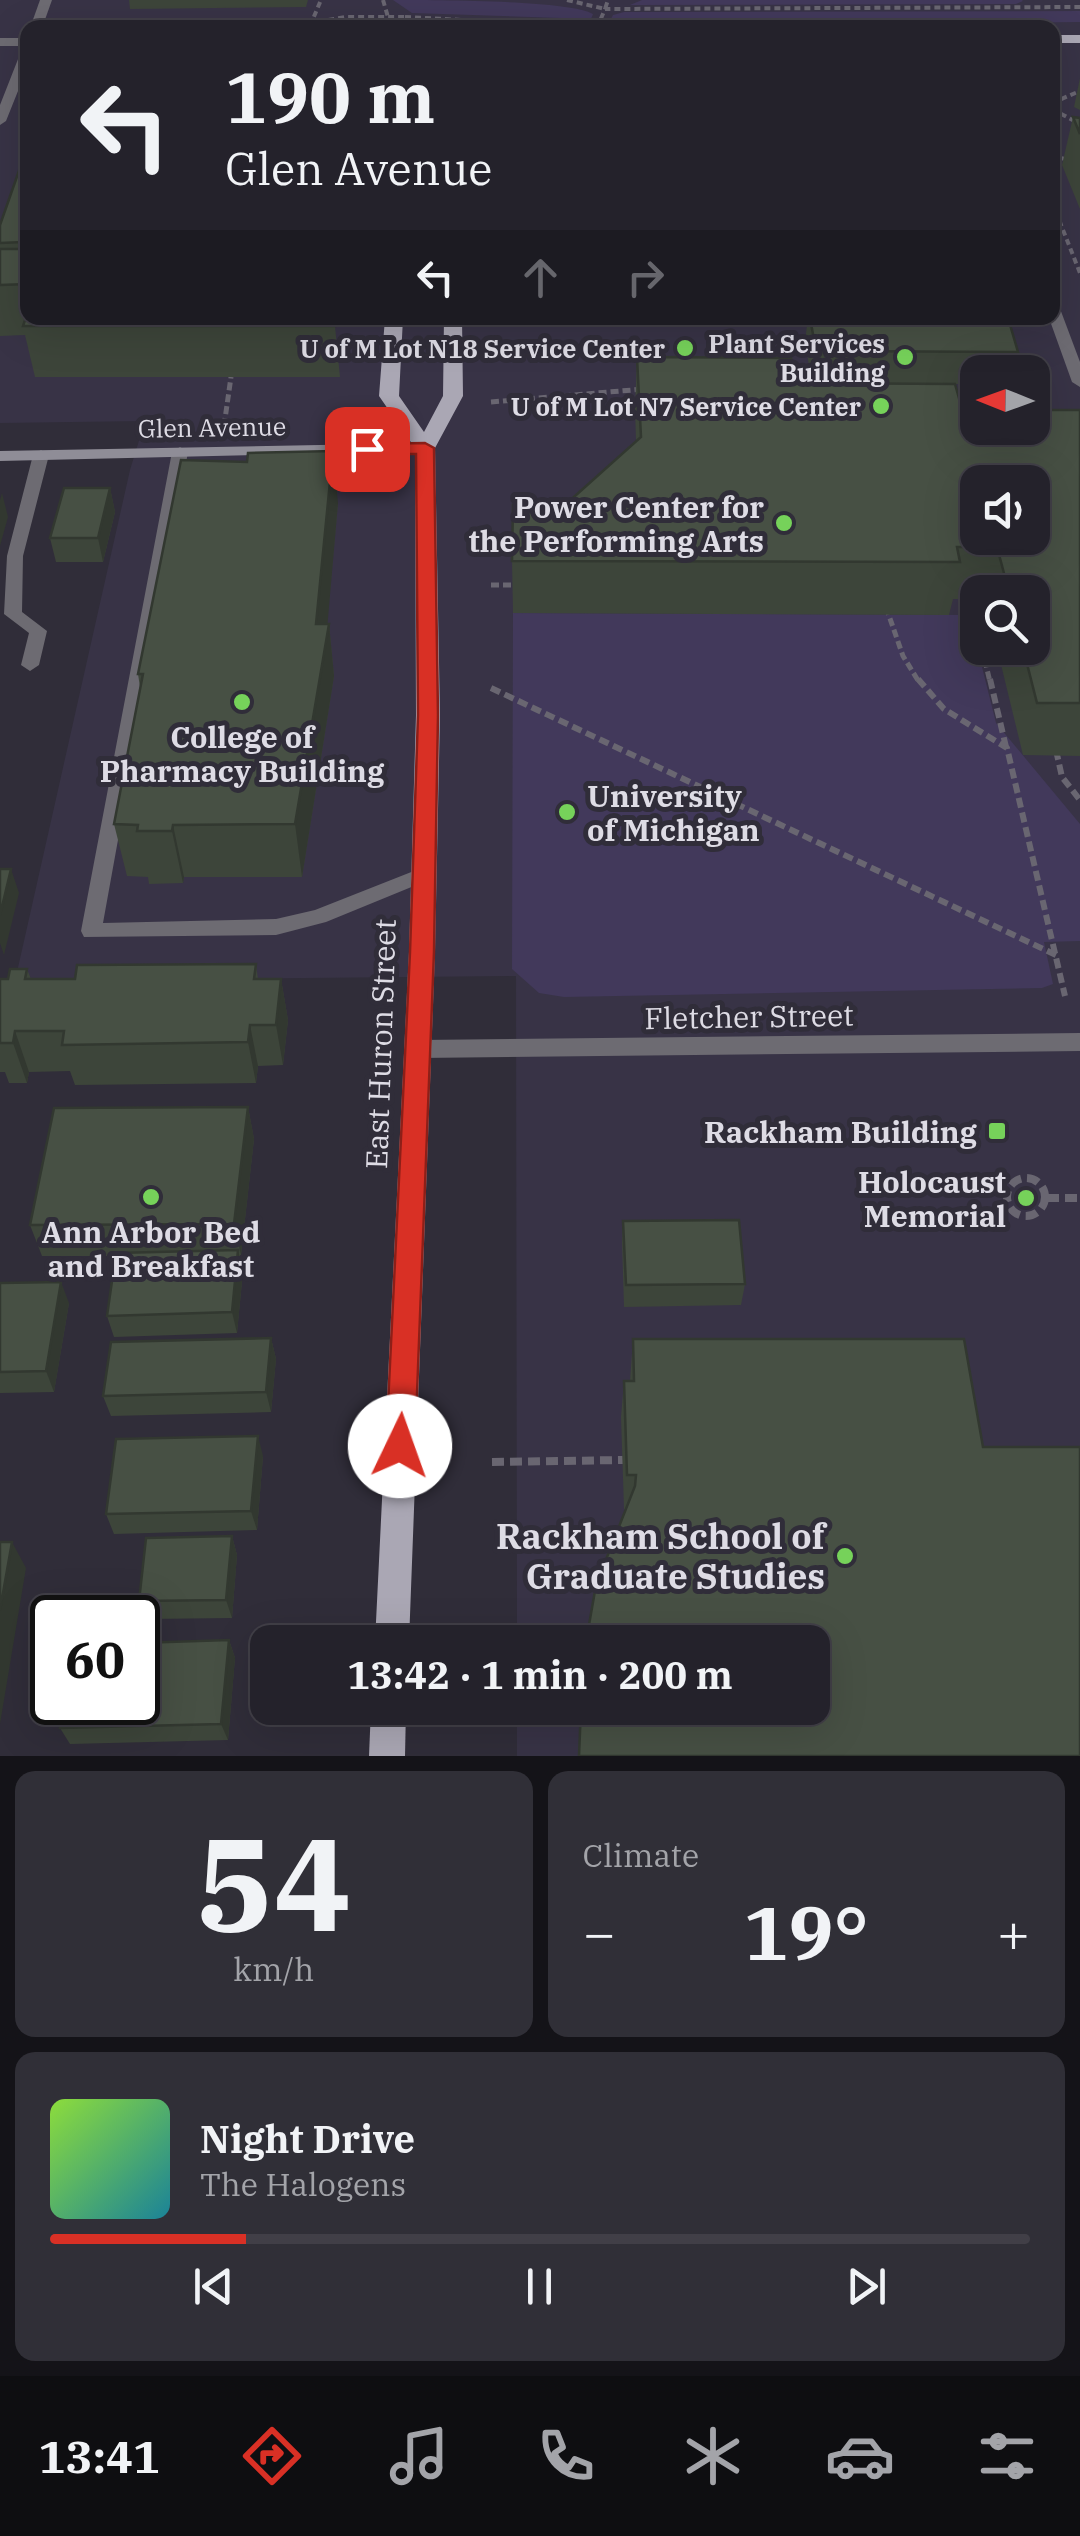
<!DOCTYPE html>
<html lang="en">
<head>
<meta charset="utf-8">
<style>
	:root { --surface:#24222b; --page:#302f37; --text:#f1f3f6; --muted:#a3a4a9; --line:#413f47; --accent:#d93025 }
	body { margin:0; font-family:"IBM Plex Serif",serif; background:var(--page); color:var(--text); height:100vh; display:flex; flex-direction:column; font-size:38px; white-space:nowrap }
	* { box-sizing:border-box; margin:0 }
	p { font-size:32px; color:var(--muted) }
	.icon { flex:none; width:55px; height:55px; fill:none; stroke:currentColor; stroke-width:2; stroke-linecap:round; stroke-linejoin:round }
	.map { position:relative; height:1756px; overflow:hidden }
	.details { display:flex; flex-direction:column; gap:15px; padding:15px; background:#141318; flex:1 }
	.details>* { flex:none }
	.hud { position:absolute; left:20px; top:20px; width:1040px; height:305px; border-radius:20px; box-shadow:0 10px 40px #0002,0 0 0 2px var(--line); background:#24222b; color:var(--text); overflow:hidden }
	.needle { width:65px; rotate:271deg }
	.tools { position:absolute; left:960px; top:355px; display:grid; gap:20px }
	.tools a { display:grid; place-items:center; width:90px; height:90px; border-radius:20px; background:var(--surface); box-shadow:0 10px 40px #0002,0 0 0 2px var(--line); font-size:50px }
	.speed { position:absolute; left:30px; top:1595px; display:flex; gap:20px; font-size:50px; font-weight:700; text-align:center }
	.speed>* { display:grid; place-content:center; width:130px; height:130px; border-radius:50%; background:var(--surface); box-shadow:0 10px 40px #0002,0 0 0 2px var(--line); line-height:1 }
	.speed .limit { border:5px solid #111; border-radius:15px; background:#fff; color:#111 }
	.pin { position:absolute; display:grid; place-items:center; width:85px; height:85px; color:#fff; margin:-42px; border-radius:20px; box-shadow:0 5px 15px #0006 }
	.me { position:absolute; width:110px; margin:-55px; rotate:3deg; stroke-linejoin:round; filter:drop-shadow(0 0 8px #0008) }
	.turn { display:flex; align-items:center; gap:35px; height:210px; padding:0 40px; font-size:45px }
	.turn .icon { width:130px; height:130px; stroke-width:2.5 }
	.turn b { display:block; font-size:70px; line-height:85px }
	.lanes { display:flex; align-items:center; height:95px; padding:0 40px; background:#0003; justify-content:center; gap:50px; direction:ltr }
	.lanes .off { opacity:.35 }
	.big { font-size:75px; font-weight:800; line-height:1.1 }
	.details .tile { flex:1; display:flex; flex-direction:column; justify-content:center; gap:15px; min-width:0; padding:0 35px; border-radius:20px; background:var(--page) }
	.details .dial { align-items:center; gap:0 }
	.dial b { font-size:130px; line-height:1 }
	.song { display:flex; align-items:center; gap:30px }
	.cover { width:120px; height:120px; border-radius:15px; background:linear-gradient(135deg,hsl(90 70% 55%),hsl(190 70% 35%)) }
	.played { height:10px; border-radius:5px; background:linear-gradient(90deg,var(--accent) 20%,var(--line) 20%) }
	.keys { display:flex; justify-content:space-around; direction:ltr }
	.heat { display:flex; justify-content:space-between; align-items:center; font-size:55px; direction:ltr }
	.details .tiles { flex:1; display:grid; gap:15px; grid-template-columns:1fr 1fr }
	.tile:last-child { grid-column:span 2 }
	.trip { position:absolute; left:250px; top:1625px; width:580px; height:100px; border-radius:20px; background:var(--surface); box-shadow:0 10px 40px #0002,0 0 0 2px var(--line); font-weight:800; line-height:100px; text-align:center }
	.menu { display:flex; height:160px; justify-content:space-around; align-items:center; background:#0e0e11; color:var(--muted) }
	.menu .icon { width:70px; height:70px }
	.menu .current { color:var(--accent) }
	.menu b { font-size:45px; color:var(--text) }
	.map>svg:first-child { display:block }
	.built { fill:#383346; fill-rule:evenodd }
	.green { fill:#42395b }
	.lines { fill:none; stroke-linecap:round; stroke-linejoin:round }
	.path-far3 { stroke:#696671; stroke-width:4; stroke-dasharray:6 4; stroke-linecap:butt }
	.path-far2 { stroke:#696671; stroke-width:5; stroke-dasharray:8 4; stroke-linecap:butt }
	.path-far1 { stroke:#696671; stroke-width:6; stroke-dasharray:10 5; stroke-linecap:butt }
	.path { stroke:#696671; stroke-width:8; stroke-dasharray:12 6; stroke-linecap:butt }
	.service { fill:#6d6b72; fill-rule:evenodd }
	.minor { fill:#6d6b72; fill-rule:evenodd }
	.tertiary { fill:#6d6b72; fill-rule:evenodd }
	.secondary { fill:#8f8d97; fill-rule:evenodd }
	.primary { fill:#aaa7b4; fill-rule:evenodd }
	.path-bridge { stroke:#696671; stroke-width:4; stroke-dasharray:6 4; stroke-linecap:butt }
	.wall { fill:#3d453a }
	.shaded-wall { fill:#323830 }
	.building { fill:#475044; stroke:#323830; stroke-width:2.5; fill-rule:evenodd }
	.route { fill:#d93025; stroke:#8d1f18; stroke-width:2.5 }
	.poi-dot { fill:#76d25a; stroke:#302d39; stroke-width:4 }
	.labels { text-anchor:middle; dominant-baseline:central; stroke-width:10; stroke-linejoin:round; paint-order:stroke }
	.far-poi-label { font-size:25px; font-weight:bold; fill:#dedce5; stroke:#302d39; text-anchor:end }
	.far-street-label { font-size:25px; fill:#dedce5; stroke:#302d39 }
	.poi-label { font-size:30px; font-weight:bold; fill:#dedce5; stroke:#302d39; text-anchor:end }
	.street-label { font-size:30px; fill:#dedce5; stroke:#302d39 }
	.near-poi-label { font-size:35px; font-weight:bold; fill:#dedce5; stroke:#302d39; text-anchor:end }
</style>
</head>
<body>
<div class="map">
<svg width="1080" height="1756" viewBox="0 0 1080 1756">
	<rect width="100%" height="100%" fill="#302d39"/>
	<path class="built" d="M0 0H1080V1756H517V1708H812V1642H517L516 976 15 981 130 470 145 421 0 423ZM28 28H1052V318H28ZM978 372H1032V428H978ZM978 482H1032V538H978ZM978 592H1032V648H978Z"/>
	<g class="green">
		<path d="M393 0C430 0 571 0 593 14L591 19 412 13Z"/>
		<polygon points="642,0 1022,0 1023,1 1016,4 630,5"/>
		<polygon points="1080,11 1080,22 607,27 613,15 624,12"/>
		<polygon points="513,613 969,615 996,723 1080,824 1080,941 1044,942 1053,984 1042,988 564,997 539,993 512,969"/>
	</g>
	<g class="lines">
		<g class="path-far3">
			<polyline points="383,0 388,17"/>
			<polyline points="567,0 605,9 608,0"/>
			<polyline points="310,26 321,0"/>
			<polyline points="289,27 345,17 405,17"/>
			<polyline points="597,28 605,9 1080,7"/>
			<polyline points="1052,103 1080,91"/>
			<polyline points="1052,109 1080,124"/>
			<polyline points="1052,156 1069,160"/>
			<polyline points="1052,202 1080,273"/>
		</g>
		<g class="path-far2">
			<polyline points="1023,371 1043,371"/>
			<polyline points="491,402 644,389"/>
			<polyline points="224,426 231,377"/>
			<polyline points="491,585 519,585"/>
			<polyline points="971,599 978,627"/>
			<polyline points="886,607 903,656 919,682"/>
			<polyline points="982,648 990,682"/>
		</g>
		<g class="path-far1">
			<polyline points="918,679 944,709 1007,748 1065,996"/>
			<polyline points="990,679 1006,747"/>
			<polyline points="491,688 1056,955"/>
			<polyline points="1056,750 1062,777 1080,800"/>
		</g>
		<g class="path">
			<circle cx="1026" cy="1197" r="19"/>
			<polyline points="1047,1198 1080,1198"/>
			<polyline points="492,1462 623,1460"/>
		</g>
		<g class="service">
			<polygon points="1052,302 1059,306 1080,362 1080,387 1072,382 1049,318 1052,318"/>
			<polygon points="180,447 188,452 103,923 276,919 315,910 424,867 431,869 434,874 431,879 326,922 276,935 84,937 81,931 172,452"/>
			<polygon points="41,450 49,455 23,556 22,612 47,631 39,665 30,671 21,665 29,633 4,614 7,556 33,455"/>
		</g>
		<polygon class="minor" points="1080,1033 1080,1051 419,1058 411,1055 408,1049 411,1043 419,1040"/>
		<g class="tertiary">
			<polygon points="40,0 52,0 42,28 30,28"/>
			<polygon points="0,38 28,38 28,66 6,121 0,125 0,105 22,49 27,46 0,46"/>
		</g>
		<polygon class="secondary" points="425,443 431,445 431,451 0,461 0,451"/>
		<g class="primary">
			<rect x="1052" y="35" width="28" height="8"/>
			<polygon points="385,318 403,318 399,396 424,432 443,396 444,318 462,318 463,396 435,448 440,715 435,952 409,1642 375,1642 409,952 416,715 415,448 379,396"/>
			<polygon points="371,1708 406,1708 405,1756 369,1756"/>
		</g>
		<polyline class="path-bridge" points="405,17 617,28"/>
	</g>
	<g class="wall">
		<polygon points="129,0 308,0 306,7 130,9"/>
		<polygon points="1080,78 1080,110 1074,107"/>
		<polygon points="1073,117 1080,118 1080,209 1062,165"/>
		<polygon points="28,145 28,318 335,326 340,377 35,377 25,335 0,336 0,225"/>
		<polygon points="808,318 1008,318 1018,352 1014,372 978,372 978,384 955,384 962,409 1080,410 1080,756 1023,755 997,648 1032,648 1032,592 978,592 978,599 953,599 949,615 513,613 512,561 565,505 636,441 635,408 637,357 795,383 822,383 821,378 811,378 805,341"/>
		<polygon points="110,488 115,512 103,562 56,562 50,538"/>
		<polygon points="338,503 327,624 329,624 334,676 302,877 184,877 183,883 149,884 148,877 127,876 114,824 140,687 138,674"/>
		<polygon points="256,964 258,979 281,979 288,1020 283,1065 258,1066 256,1083 75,1085 70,1071 29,1072 27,1083 9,1083 5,1072 0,1072 0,979 8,979 27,969 31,979 75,979"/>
		<polygon points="248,1107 254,1139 241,1255 240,1255 243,1271 237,1333 114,1337 107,1316 115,1256 42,1256 30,1225"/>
		<polygon points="623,1221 745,1284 741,1305 624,1307 622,1243"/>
		<polygon points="0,1283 69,1303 54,1392 0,1393"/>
		<polygon points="271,1338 276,1359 271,1412 111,1416 103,1396"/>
		<polygon points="633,1339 983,1447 1080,1756 578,1756 581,1708 626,1509 624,1509 621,1417 624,1381 630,1381"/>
		<polygon points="263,1456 257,1530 114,1534 106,1514"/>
		<polygon points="232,1536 237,1555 232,1618 147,1619 139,1601"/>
		<polygon points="229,1640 235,1658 228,1740 70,1744 60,1728"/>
	</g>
	<g class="shaded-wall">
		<polygon points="333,451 338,503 326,641 329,624 334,676 302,877 295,824"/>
		<polygon points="110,488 115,512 103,562 98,538"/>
		<polygon points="2,493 8,517 0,546 0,500"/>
		<polygon points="173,825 184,877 183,883 172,831"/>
		<polygon points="11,869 19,893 4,955 0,943 0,915"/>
		<polygon points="281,979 288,1020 283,1065 276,1025"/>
		<polygon points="250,1025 258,1066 256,1083 248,1042"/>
		<polygon points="15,1031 29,1072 27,1083 13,1043"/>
		<polygon points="248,1107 254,1139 241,1255 234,1224"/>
		<polygon points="238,1250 243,1271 237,1333 232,1312"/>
		<polygon points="61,1282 69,1303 54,1392 46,1371"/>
		<polygon points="271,1338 276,1359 271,1412 266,1392"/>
		<polygon points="258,1436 263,1456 257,1530 251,1511"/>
		<polygon points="232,1536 237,1555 232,1618 226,1600"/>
		<polygon points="12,1542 26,1568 0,1724 0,1610"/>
		<polygon points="229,1640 235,1658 228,1740 221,1724"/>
	</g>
	<g class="building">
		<polygon points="183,25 182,28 138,28"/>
		<polygon points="1073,117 1080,118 1080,134"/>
		<polygon points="28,145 28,284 0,285 0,249 21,249 23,242 0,243 0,225"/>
		<polygon points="28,311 28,318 334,318 335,326 23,326"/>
		<polygon points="810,318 1008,318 1018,352 826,351 825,346 815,345"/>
		<path d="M637 357 791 358 795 383 955 384 962 409H978V428H1032V410H1080V703H1037L1023 648H1032V592H1009L997 547H957L960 562 512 561 513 505H565L641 437ZM978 482H1032V538H978Z"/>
		<polygon points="333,451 316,624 329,624 295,824 173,825 172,831 137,831 138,825 114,824 143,674 138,674 181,460 247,462 248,453"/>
		<polygon points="64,488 110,488 98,538 50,538"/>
		<polygon points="0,869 11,869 0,915"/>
		<polygon points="256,964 254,979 281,979 276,1025 250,1025 248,1042 62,1045 64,1031 15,1031 13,1043 0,1043 0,979 8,979 10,969 27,969 25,979 75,979 77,965"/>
		<polygon points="248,1107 234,1224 30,1225 54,1108"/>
		<polygon points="739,1220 745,1284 626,1285 623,1221"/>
		<polygon points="238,1250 232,1312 107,1316 116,1253"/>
		<polygon points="61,1282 46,1371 0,1372 0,1283"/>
		<polygon points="271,1338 266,1392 103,1396 111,1342"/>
		<polygon points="633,1339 964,1339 983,1447 1080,1447 1080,1756 579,1756 581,1708 812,1708 812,1642 586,1642 596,1585 635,1486 636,1475 627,1475 624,1381 634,1381"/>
		<polygon points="258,1436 251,1511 106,1514 116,1439"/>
		<polygon points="232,1536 226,1600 139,1601 146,1538"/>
		<polygon points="0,1542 12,1542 0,1610"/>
		<polygon points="229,1640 221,1724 60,1728 64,1702 138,1702 138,1643"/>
	</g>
	<polygon class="route" points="425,443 434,448 438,715 434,952 415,1446 411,1456 400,1460 390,1456 386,1446 410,952 418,715 416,454 367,454 358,449 367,444"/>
	<g class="poi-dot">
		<circle cx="685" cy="348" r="10"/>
		<circle cx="905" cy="357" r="10"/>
		<circle cx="881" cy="406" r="10"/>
		<circle cx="784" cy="523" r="10"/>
		<circle cx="242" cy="702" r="10"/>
		<circle cx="567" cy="812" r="10"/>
		<rect x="987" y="1121" width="20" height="20" rx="5"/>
		<circle cx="151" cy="1197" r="10"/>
		<circle cx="1026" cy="1198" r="10"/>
		<circle cx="845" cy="1556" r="10"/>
	</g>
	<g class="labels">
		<g class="far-poi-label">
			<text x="885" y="343">Plant Services<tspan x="885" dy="29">Building</tspan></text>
			<text x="665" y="348">U of M Lot N18 Service Center</text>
			<text x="861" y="406">U of M Lot N7 Service Center</text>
		</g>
		<g class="far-street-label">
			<text transform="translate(212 427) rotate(-1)">Glen Avenue</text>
		</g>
		<g class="poi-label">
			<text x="764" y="506">Power Center for<tspan x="764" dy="34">the Performing Arts</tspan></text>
			<text x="242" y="736" text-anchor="middle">College of<tspan x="242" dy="34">Pharmacy Building</tspan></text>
			<text x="587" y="795" text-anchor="start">University<tspan x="587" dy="34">of Michigan</tspan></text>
			<text x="977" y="1131">Rackham Building</text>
			<text x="1006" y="1181">Holocaust<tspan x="1006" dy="34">Memorial</tspan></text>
			<text x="151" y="1231" text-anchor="middle">Ann Arbor Bed<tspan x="151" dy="34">and Breakfast</tspan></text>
		</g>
		<g class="street-label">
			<text transform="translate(749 1016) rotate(-1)">Fletcher Street</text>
			<text transform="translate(380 1044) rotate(-88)">East Huron Street</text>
		</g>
		<g class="near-poi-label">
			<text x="825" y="1536">Rackham School of<tspan x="825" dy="40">Graduate Studies</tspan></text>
		</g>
	</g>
</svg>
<div class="tools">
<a><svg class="needle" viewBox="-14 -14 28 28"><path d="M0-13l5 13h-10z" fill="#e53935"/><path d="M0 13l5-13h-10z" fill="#a3a4a9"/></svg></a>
<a><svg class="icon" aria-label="sound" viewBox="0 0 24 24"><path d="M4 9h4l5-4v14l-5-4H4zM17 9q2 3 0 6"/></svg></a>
<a><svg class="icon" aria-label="search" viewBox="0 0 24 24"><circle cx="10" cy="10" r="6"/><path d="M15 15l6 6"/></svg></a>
</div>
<div class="speed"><div class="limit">60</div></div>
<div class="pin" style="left:367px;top:449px;background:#d93025"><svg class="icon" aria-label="arrive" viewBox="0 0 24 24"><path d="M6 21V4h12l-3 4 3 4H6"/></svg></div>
<svg class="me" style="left:400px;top:1446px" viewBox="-20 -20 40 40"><circle r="19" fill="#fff"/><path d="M0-13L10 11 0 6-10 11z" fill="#d93025"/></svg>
<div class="trip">13:42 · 1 min · 200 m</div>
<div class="hud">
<div class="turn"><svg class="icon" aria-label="left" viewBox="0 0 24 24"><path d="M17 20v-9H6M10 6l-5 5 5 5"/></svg><div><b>190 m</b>Glen Avenue</div></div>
<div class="lanes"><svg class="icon" aria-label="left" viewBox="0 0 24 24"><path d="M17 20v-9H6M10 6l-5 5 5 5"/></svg><svg class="icon off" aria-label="ahead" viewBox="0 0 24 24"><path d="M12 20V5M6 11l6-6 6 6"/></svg><svg class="icon off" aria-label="right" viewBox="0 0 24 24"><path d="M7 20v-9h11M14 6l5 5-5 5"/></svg></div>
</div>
</div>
<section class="details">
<div class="tiles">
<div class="tile dial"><b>54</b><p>km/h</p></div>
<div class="tile"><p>Climate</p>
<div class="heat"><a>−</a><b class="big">19°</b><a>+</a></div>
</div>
<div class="tile">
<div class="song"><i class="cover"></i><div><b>Night Drive</b><p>The Halogens</p></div></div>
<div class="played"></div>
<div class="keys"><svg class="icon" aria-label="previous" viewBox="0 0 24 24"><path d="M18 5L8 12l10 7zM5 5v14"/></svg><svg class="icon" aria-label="pause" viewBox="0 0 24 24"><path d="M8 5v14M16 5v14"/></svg><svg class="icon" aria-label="next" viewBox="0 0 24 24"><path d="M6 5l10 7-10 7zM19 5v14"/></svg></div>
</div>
</div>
</section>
<nav class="menu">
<b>13:41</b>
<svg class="icon current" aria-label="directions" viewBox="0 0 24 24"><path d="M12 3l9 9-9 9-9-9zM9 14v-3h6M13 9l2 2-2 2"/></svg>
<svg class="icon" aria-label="music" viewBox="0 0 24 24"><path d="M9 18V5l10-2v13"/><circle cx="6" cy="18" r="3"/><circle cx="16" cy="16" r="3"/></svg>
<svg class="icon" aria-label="phone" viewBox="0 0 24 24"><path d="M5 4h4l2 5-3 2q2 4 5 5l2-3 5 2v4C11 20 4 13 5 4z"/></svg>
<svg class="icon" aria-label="climate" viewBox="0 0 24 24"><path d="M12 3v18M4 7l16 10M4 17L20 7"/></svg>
<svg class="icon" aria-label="car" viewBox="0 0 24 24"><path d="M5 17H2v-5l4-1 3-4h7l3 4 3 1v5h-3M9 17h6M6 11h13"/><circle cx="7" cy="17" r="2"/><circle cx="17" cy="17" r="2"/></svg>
<svg class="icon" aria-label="filters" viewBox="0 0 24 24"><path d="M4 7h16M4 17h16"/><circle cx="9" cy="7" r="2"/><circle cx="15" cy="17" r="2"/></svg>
</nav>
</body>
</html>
